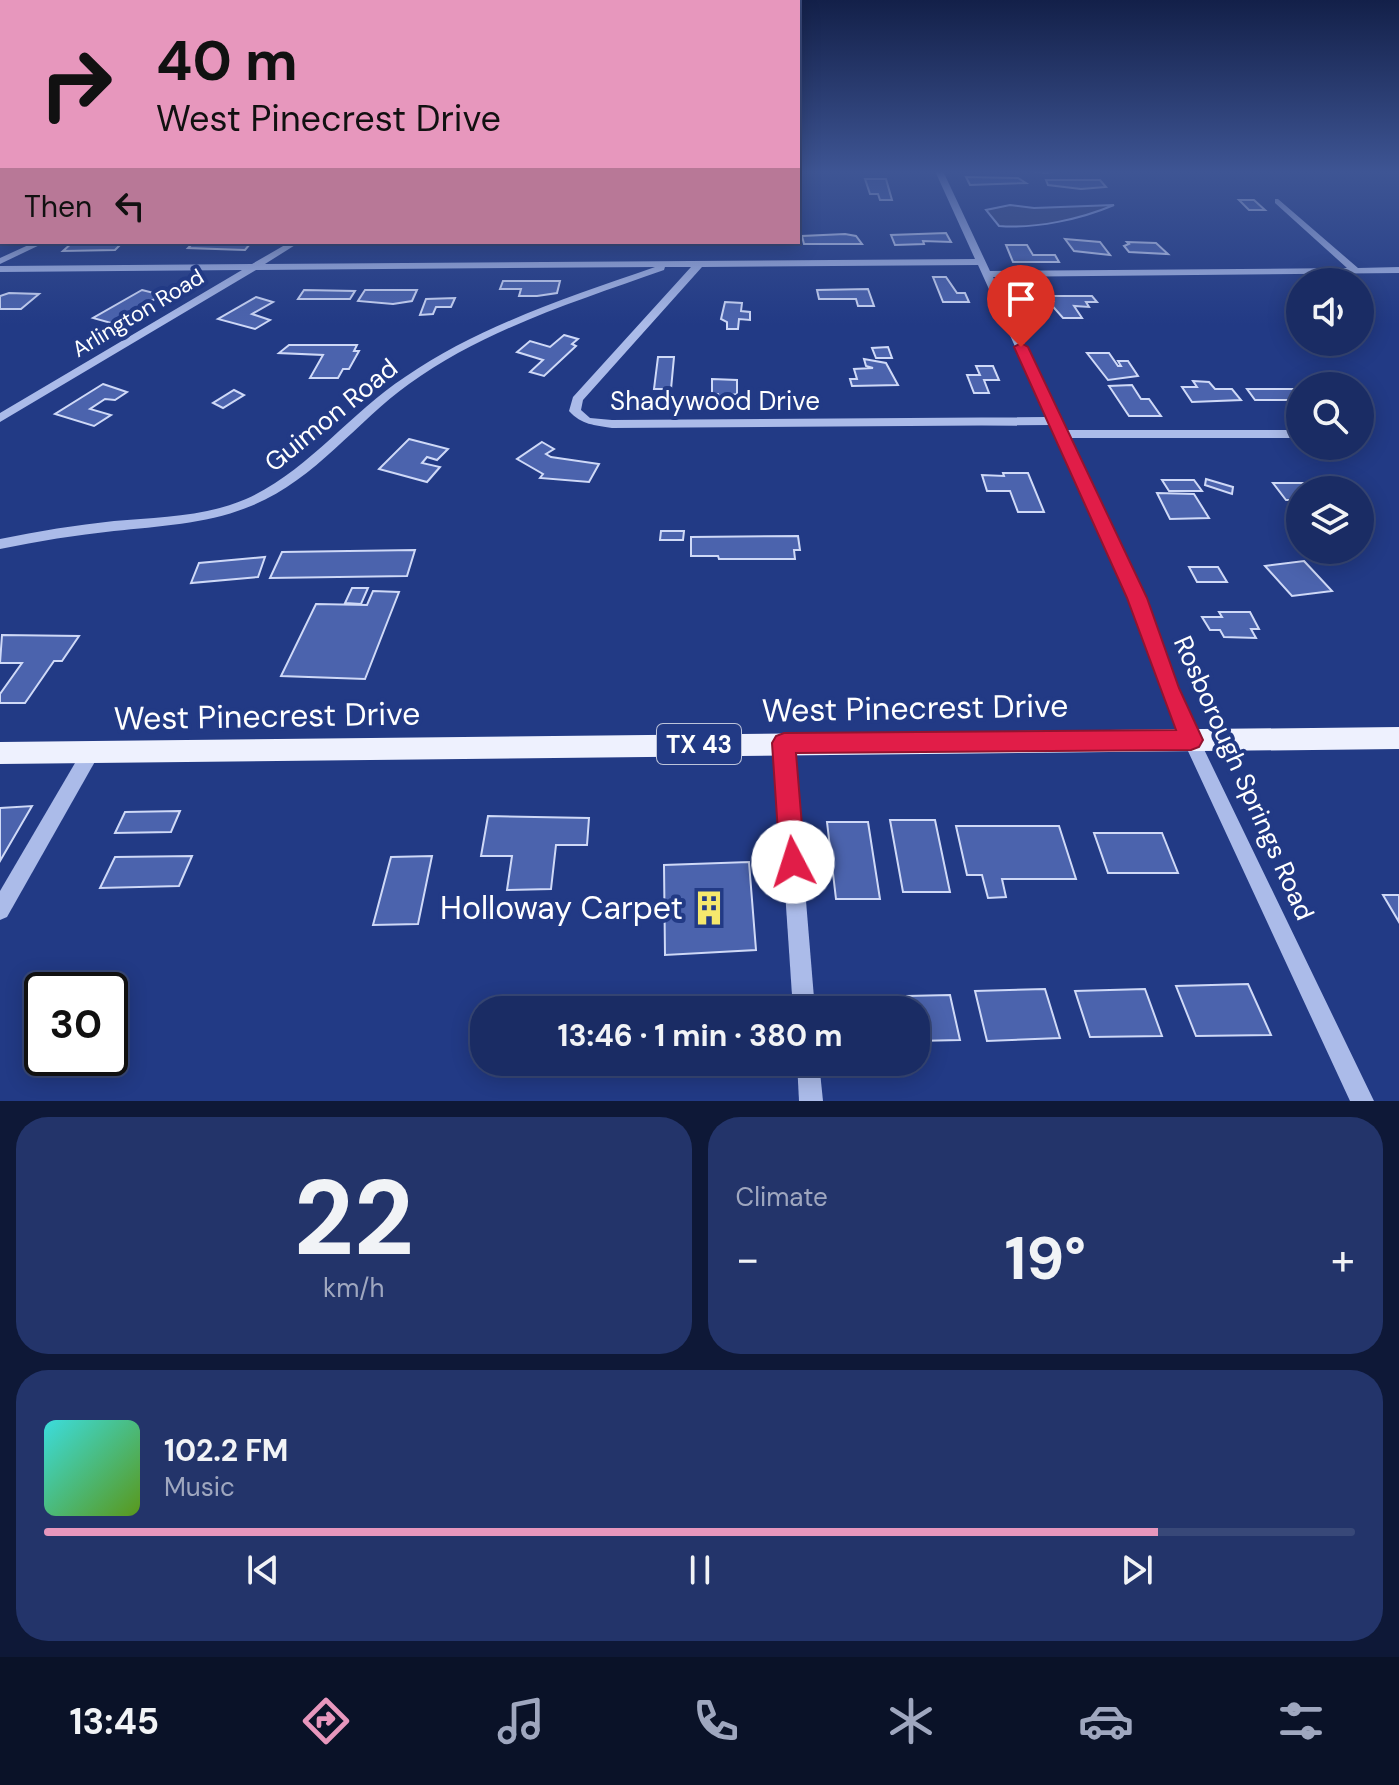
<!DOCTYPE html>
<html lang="en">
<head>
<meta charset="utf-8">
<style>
	:root { --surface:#1a2c64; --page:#23346a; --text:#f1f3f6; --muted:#9fa7bf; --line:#384878; --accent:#e797bd }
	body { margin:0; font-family:"DM Sans",sans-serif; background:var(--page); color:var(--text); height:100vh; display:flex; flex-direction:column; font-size:30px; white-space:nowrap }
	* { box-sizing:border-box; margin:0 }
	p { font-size:26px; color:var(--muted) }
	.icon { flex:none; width:44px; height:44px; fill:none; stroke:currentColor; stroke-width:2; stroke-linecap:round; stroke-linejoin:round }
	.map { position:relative; height:1101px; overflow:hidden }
	.panel { display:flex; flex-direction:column; gap:16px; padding:16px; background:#0e1837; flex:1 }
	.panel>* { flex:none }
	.banner { position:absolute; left:0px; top:0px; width:800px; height:244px; box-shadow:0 4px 20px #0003,0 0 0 2px var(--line); background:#e797bd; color:#111; overflow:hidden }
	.buttons { position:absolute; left:1286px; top:268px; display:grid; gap:16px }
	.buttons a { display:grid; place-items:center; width:88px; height:88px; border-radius:50%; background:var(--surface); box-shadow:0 4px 20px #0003,0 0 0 2px var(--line); font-size:40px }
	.speed { position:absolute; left:24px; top:972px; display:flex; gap:16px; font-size:40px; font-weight:700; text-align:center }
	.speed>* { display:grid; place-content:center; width:104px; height:104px; border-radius:50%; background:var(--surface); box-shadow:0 4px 20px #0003,0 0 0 2px var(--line); line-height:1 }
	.speed .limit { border:4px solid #111; border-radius:12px; background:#fff; color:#111 }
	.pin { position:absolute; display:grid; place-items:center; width:68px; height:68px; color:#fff; margin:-82px -34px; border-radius:50% 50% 50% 0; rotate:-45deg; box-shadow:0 0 8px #0007 }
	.pin .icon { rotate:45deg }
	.me { position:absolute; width:88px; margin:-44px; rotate:355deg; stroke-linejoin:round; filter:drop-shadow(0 0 6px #0008) }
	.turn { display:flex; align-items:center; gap:28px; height:168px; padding:0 24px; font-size:36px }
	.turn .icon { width:104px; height:104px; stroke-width:2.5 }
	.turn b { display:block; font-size:56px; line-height:68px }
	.then { display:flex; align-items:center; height:76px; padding:0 24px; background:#0003; gap:16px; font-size:30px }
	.big { font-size:60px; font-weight:700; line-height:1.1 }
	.panel .widget { flex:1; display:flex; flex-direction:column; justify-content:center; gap:12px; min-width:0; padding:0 28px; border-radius:32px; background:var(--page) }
	.panel .dial { align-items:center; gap:0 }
	.dial b { font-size:104px; line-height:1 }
	.song { display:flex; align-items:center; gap:24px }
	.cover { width:96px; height:96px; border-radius:12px; background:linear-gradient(135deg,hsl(180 70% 55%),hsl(90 70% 35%)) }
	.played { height:8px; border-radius:4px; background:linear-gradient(90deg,var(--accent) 85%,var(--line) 85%) }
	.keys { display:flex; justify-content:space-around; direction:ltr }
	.heat { display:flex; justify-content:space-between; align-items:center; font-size:44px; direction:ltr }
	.panel .tiles { flex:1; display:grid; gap:16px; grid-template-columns:1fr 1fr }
	.widget:last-child { grid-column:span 2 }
	.trip { position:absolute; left:470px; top:996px; width:460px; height:80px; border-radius:32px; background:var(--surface); box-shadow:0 4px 20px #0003,0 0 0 2px var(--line); font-weight:700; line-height:80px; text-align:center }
	.tab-bar { display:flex; height:128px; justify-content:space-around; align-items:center; background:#0a1228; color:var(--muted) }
	.tab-bar .icon { width:56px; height:56px }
	.tab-bar .on { color:var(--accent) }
	.tab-bar b { font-size:36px; color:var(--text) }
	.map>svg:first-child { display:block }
	.water { fill:#374880; stroke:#9fb3ea; stroke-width:2 }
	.building { fill:#4b63ad; stroke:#cfd9f7; stroke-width:2 }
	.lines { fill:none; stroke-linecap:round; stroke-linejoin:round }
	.minor { fill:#abbbe9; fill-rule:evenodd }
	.major { fill:#eef1fe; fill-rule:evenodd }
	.route { fill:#e11d48; stroke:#92132f; stroke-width:2 }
	.labels { text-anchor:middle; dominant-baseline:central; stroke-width:8; stroke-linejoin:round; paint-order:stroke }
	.far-street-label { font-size:22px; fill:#fff; stroke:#223a85 }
	.shield { fill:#223a85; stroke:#bdc4da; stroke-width:2 }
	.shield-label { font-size:24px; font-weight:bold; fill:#fff }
	.street-label { font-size:26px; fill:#fff; stroke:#223a85 }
	.near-street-label { font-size:32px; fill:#fff; stroke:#223a85 }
	.near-poi-label { font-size:32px; fill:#fff; stroke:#223a85; text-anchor:end }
</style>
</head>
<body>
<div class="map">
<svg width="1399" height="1101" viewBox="0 0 1399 1101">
	<rect width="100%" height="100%" fill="#223a85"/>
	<path class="water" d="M1010 205 1034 208 1114 205C1081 219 1036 229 999 226L986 210Z"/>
	<g class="building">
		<polygon points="966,177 1018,178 1026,183 970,185"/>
		<polygon points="865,179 886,179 892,200 880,200 878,194 870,194"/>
		<polygon points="1046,180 1100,180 1106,187 1081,189 1048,185"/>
		<polygon points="1239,200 1254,200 1265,210 1249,210"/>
		<polygon points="946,233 951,242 923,241 924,244 895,245 891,235"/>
		<polygon points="845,234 856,236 862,244 804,244 802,236"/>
		<polygon points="1065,239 1100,242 1110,255 1074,251"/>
		<polygon points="73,242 87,243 123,242 115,250 63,251"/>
		<polygon points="334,242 388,242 332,245"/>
		<polygon points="1127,242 1156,243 1168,254 1129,252 1124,246 1129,244"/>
		<polygon points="193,243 224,242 250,244 245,250 188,248"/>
		<polygon points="1006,245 1027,245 1033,255 1055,255 1059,262 1013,262"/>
		<polygon points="933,277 946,277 957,293 965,293 969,302 943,302"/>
		<polygon points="503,281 560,281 557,293 537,296 519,296 521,289 500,289"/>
		<polygon points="868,289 874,306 858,306 856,299 819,299 817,290"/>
		<polygon points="142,290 162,295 111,323 93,318"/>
		<polygon points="304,290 355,291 350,299 298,299"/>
		<polygon points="365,290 417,290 412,301 393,304 358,301"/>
		<polygon points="9,293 39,294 21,309 0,309 0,296"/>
		<polygon points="1049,296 1092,296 1097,302 1086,302 1089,307 1074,306 1082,318 1063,318 1048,301 1053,301"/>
		<polygon points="256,297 273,302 252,314 270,320 255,329 218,319"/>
		<polygon points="455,298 451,307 436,307 433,314 420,315 426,299"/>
		<polygon points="725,302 742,303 741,311 750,312 750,320 739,319 738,329 727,329 727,322 721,319"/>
		<polygon points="564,335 578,339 572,344 576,346 544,376 530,372 543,360 517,352 530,341 550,347"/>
		<polygon points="289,345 357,345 354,351 359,351 349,369 343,369 338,378 310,378 323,355 279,353"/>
		<polygon points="888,347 892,358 876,358 872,348"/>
		<polygon points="1087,353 1109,353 1118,366 1121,366 1118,361 1128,361 1138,376 1108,380"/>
		<polygon points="658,357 674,357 671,389 654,389"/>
		<polygon points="864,359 886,363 898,385 852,386 850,379 857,379 854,369 873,368 866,366"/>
		<polygon points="976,366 993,366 999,380 984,380 989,393 974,393 967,375 980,375"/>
		<polygon points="712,379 737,380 737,394 719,397 718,394 712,394"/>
		<polygon points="1193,381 1209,382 1215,389 1232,389 1241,400 1192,402 1182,387 1197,387"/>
		<polygon points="103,384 127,392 115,400 105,399 90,409 111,415 94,426 55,414"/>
		<polygon points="1132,385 1141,399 1149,399 1161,416 1129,416 1109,386"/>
		<polygon points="1247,389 1298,389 1300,400 1255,400"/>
		<polygon points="234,390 244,395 223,408 213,403"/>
		<polygon points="409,439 448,449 437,460 427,457 422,463 440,467 427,482 379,469"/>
		<polygon points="542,442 554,449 546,454 551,457 599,464 589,482 540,478 543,474 517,459"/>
		<polygon points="1003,473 1028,473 1044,512 1018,512 1010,491 987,491 982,475 1004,476"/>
		<polygon points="1206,479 1233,487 1232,494 1205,485"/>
		<polygon points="1162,480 1194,480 1202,491 1169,491"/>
		<polygon points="1273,483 1325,483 1331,490 1300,490 1300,500 1286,500"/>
		<polygon points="1157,493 1194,494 1209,518 1170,519"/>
		<polygon points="661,531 684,531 683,540 660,540"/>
		<polygon points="798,536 800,550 794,550 795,559 719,559 718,556 691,556 691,537"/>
		<polygon points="415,550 407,576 270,578 282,552"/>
		<polygon points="265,557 258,577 191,583 199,563"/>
		<polygon points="1304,561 1332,591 1292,596 1265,566"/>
		<polygon points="1189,567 1218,567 1227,582 1197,582"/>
		<polygon points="352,588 368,588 361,604 345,603"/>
		<polygon points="373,591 399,592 365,679 281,676 316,604 367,605"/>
		<polygon points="1219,612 1250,612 1259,629 1251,629 1256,638 1224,637 1220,630 1210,630 1202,617 1222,617"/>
		<polygon points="2,635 79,636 62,661 54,661 25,703 0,703 0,694 22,663 0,663"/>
		<polygon points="32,806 0,861 0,808"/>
		<polygon points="180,811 171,832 115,833 125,812"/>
		<polygon points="488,816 589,818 587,845 556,845 551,889 507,890 512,856 481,856"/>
		<polygon points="890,820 935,820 950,892 903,892"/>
		<polygon points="827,822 868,822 880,899 836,899"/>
		<polygon points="956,826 1059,826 1076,879 1002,879 1006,897 988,898 982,875 967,875"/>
		<polygon points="1094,833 1162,833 1178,873 1108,873"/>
		<polygon points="192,856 179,886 100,888 115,857"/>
		<polygon points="432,856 418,924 373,925 391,857"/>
		<polygon points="749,862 756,950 665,955 664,865"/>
		<polygon points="1383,895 1399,895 1399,922"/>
		<polygon points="1248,984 1271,1035 1196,1036 1176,986"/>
		<polygon points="1045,989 1060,1038 987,1041 975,991"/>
		<polygon points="1145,989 1162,1036 1090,1037 1075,991"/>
		<polygon points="950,995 960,1040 916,1041 916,1010 908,1010 906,996"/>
	</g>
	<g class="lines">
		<g class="minor">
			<path d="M935 171H943L990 271 1347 268 1275 203V199H1278L1358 268 1399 267V273L993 277 1065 430H1300V438H1069L1144 598 1185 710 1374 1101H1350L1169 710 1130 598 1051 425 612 428C594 425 582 425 569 411L573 397 691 267H665L664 270C577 301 485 329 409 384 356 422 314 481 251 506 208 524 161 526 114 531 76 535 38 541 0 549V539C38 531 76 525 114 521 158 517 205 517 246 499 308 471 349 414 405 377 481 325 569 297 655 267L256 270 0 422V413L242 270 0 272V266L252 264 290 242H300L265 264 975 259ZM978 265 1047 417 612 420 590 418 581 410 583 400 702 267Z"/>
			<path d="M1033 171H1057C1052 175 1038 175 1033 171Z"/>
			<polygon points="35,242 46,242 0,264 0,258"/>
			<polygon points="784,735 790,738 793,743 815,1010 793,1010 775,743 778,738"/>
			<polygon points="91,744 97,746 100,752 97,758 7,917 0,920 0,891 85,746"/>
			<polygon points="797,1062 819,1062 823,1101 799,1101"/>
		</g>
		<polygon class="major" points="1399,727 1399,749 0,764 0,742"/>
	</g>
	<linearGradient id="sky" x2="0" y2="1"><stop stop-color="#132049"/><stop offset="0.53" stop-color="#3e5594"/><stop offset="1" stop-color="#3e5594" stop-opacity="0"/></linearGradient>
	<rect width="1399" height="325" fill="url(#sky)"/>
	<polygon class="route" points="1021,343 1028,347 1147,598 1179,688 1203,740 1199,747 1191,750 796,753 805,862 802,871 793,874 784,871 780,862 772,743 776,736 784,733 1176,730 1127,598 1014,347"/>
	<defs>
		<g id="building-bare" transform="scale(2.76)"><path d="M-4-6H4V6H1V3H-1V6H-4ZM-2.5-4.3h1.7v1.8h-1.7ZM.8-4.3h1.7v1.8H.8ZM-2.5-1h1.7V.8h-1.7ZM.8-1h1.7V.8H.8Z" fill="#f5e86d" stroke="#223a85" stroke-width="2.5" paint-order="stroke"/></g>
	</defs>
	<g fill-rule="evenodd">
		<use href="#building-bare" x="709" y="908"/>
	</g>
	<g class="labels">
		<g class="far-street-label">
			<text transform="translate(138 313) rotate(-31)">Arlington Road</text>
		</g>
		<rect class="shield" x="657" y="724" width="84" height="40" rx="6"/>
		<g class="shield-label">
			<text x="699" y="744">TX 43</text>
		</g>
		<g class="street-label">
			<text x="715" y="401">Shadywood Drive</text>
			<text transform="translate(331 415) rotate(-39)">Guimon Road</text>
			<text transform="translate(1244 778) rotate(66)">Rosborough Springs Road</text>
		</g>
		<g class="near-street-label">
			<text transform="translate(915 708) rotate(-1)">West Pinecrest Drive</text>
			<text transform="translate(267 716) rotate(-1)">West Pinecrest Drive</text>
		</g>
		<g class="near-poi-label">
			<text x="683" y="908">Holloway Carpet</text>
		</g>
	</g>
</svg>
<div class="buttons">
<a><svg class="icon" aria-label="sound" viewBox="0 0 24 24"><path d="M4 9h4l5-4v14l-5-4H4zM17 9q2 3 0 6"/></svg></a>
<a><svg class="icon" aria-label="search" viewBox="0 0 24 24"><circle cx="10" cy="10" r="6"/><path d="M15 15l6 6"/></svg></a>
<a><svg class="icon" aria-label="layers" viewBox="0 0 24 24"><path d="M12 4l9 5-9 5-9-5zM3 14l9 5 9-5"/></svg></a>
</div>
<div class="speed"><div class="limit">30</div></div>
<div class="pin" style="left:1021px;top:347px;background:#d93025"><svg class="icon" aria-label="arrive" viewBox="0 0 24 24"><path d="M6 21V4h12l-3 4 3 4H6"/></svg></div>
<svg class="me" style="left:793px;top:862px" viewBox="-20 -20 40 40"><circle r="19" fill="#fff"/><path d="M0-13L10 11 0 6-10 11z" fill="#e11d48"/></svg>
<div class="trip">13:46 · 1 min · 380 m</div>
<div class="banner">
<div class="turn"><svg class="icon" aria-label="right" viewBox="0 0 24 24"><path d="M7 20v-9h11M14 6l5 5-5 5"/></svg><div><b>40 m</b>West Pinecrest Drive</div></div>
<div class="then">Then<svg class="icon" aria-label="left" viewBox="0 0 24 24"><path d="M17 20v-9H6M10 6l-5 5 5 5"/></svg></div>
</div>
</div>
<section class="panel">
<div class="tiles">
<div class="widget dial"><b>22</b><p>km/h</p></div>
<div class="widget"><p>Climate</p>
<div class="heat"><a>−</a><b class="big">19°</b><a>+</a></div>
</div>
<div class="widget">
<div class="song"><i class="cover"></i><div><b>102.2 FM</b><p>Music</p></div></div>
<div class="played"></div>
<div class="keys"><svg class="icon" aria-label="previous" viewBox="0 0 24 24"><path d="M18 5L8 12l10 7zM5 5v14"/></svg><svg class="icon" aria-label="pause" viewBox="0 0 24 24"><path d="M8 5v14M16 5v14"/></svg><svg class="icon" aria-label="next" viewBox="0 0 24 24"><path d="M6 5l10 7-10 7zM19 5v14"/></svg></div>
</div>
</div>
</section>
<nav class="tab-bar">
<b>13:45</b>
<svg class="icon on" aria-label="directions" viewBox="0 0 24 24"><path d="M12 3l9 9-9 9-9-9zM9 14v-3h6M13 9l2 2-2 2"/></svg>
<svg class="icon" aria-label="music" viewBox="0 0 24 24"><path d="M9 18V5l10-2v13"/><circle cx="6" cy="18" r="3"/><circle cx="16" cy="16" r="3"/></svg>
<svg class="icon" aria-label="phone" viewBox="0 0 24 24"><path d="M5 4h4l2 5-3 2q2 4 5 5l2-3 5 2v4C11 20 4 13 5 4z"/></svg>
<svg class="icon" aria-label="climate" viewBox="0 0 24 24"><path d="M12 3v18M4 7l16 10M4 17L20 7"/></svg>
<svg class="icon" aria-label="car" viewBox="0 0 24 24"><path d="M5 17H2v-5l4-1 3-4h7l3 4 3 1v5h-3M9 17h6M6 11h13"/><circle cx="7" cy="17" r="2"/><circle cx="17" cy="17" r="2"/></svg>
<svg class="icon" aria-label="filters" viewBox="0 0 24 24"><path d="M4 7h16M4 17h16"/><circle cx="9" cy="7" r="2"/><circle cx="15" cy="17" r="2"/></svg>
</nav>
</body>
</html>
